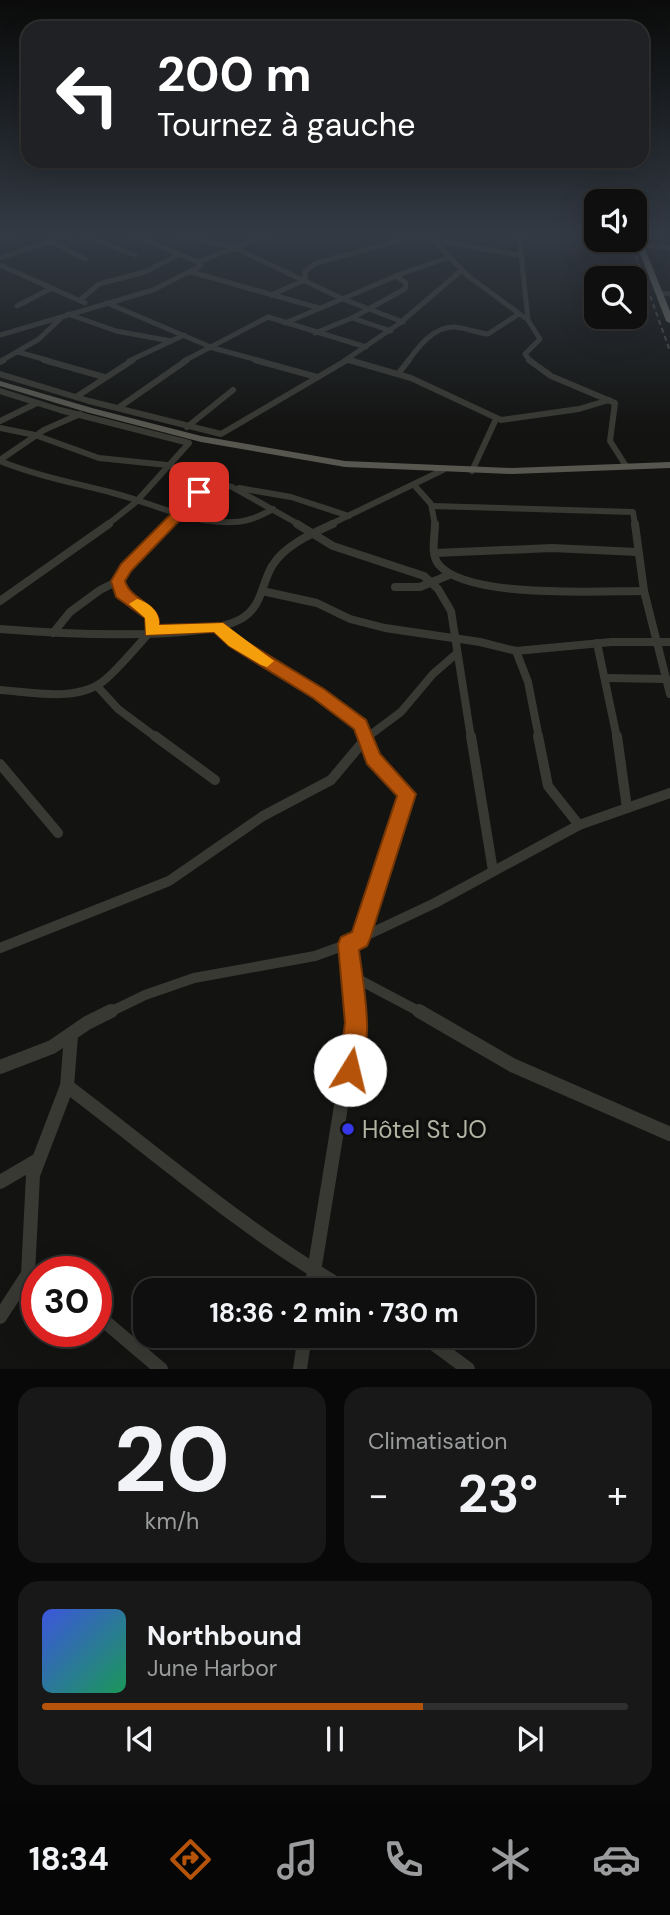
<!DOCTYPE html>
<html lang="fr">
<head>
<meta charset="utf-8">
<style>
	:root { --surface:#0e0f0e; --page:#171817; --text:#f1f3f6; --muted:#9b9c9e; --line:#2e2f2e; --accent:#b45309 }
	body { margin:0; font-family:"DM Sans",sans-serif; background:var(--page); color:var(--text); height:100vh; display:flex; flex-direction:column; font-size:26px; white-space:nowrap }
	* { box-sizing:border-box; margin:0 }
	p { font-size:23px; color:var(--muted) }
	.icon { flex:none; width:38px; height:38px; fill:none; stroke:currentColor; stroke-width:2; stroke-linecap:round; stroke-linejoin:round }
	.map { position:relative; height:1369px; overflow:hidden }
	.drawer { display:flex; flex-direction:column; gap:18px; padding:18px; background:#080808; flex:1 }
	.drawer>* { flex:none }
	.top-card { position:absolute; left:21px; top:21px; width:628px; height:147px; border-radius:21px; box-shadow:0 7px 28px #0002,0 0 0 2px var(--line); background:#202124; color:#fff; overflow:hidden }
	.tools { position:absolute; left:584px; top:189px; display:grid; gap:14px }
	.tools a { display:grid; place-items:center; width:63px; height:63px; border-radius:14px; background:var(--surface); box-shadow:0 7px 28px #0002,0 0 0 2px var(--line); font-size:35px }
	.speed { position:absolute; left:21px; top:1256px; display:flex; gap:14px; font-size:35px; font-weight:700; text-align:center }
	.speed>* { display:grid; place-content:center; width:91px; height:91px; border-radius:50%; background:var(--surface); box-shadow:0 7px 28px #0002,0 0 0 2px var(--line); line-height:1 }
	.speed .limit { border:10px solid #d22; background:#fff; color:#111 }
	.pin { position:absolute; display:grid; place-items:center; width:60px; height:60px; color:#fff; margin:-30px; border-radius:14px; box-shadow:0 4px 10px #0006 }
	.me { position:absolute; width:77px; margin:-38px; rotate:9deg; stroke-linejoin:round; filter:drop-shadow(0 0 5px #0008) }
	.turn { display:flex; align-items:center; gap:24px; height:147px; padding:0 21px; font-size:32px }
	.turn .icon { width:91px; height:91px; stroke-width:2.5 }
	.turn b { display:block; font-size:49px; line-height:60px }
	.big { font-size:52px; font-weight:700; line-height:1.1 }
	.drawer .card { flex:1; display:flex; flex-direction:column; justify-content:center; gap:10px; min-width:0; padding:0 24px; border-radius:21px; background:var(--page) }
	.drawer .dial { align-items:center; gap:0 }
	.dial b { font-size:91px; line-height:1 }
	.song { display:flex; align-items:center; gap:21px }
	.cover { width:84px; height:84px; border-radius:10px; background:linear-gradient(135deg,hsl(230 70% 55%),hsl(150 70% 35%)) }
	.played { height:7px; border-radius:4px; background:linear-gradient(90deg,var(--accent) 65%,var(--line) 65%) }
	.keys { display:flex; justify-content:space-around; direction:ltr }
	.heat { display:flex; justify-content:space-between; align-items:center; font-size:38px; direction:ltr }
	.drawer .tiles { flex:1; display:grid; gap:18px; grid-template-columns:1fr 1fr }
	.card:last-child { grid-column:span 2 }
	.trip { position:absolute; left:133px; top:1278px; width:402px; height:70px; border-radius:21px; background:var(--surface); box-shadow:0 7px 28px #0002,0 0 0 2px var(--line); font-weight:700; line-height:70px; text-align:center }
	.tabs { display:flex; height:112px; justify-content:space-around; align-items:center; background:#060606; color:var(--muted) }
	.tabs .icon { width:49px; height:49px }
	.tabs .current { color:var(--accent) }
	.tabs b { font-size:32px; color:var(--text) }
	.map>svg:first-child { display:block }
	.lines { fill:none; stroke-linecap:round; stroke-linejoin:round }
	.minor-far4 { stroke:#383933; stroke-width:5 }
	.minor-far3 { stroke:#383933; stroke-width:6 }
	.minor-far2 { stroke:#383933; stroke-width:8 }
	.minor-far1 { stroke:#383933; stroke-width:10 }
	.minor { stroke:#383933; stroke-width:14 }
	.major { fill:#575750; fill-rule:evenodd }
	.highway { fill:#696960; fill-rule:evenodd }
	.rail { stroke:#4d4d47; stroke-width:2; stroke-dasharray:5 3.5; stroke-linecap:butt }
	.route { fill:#b45309; stroke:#753606; stroke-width:2 }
	.slow { fill:#f59e0b }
	.poi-dot { fill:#3637e8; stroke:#0e0f0d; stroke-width:2.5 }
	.labels { text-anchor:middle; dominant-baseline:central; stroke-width:7; stroke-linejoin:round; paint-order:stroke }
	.near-poi-label { font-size:24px; fill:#b3b4a4; stroke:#0e0f0d; text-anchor:start }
</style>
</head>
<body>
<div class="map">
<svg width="670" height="1369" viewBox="0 0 670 1369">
	<rect width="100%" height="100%" fill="#131412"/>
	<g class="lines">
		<g class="minor-far4">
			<polyline points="79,234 135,255"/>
			<polyline points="174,234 235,248 343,299 403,322"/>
			<polyline points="427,234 468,276 528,320 540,339 525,354 530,361"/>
			<polyline points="519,234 528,320"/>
			<polyline points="0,236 30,234"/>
			<polyline points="50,241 85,259"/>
			<polyline points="436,241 520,255"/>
			<polyline points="640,244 670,248"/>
			<polyline points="0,258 71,234"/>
			<polyline points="198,262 270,234"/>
			<polyline points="0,265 85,303"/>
			<polyline points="191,272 319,308"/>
			<polyline points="659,293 670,294"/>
			<polyline points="271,295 305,280 305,271 316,263 424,234"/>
			<polyline points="80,300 99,284 145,272 180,254"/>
			<polyline points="107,303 213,348 261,361"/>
			<polyline points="17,306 52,288"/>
			<polyline points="68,314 116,331 171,341"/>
			<polyline points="352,318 391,331"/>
			<polyline points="285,323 406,272 450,257"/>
			<polyline points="315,333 352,318 405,289 406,283 396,276"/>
			<polyline points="0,335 153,290 201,266 198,262 130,234"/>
			<polyline points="18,352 50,361"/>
			<polyline points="347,359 355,361"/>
			<polyline points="1,361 39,339 60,319"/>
			<polyline points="129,361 184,335"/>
			<polyline points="184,361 268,317 366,347"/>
			<polyline points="344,361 400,323 462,270"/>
			<path d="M408 361C419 346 434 326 455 327 466 328 477 333 488 334L519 314"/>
		</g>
		<g class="minor-far3">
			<polyline points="44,360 104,377"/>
			<polyline points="255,360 317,377"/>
			<polyline points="349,360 411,378 501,420 579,409 609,400"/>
			<polyline points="529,360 551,376 615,403 610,441 626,466"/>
			<polyline points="0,362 4,360"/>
			<polyline points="0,374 89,401 221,434 347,360"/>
			<polyline points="398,374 409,360"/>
			<polyline points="0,391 60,410 189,443 136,502 107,525"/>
			<polyline points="76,397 133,360"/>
			<polyline points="118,408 187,360"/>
			<polyline points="0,421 37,403"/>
			<polyline points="187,427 233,390"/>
			<polyline points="0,428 35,435 99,458 167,465 232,487 300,525"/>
			<polyline points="0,460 44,430 80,414"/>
			<path d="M0 461C37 476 75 483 113 493 153 503 191 524 233 522 248 522 260 516 273 509"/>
			<polyline points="472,471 496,419"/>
			<polyline points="415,486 431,504 435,525"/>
			<polyline points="239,488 291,497 349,516"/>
			<polyline points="432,506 633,512 635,525"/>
			<polyline points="169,525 213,481"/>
			<polyline points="329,525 443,470"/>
		</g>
		<g class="minor-far2">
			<polyline points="297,524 333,546 424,576 438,589 451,611 471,738"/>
			<path d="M435 524C435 536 430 555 439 565 468 599 601 591 644 591"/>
			<polyline points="635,524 644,591 670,694"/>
			<polyline points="435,553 552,548 637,552"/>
			<polyline points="395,587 420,587 449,575"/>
			<polyline points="262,591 317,603 350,619 385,628 480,642 516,651 612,642 670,642"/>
			<polyline points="0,601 109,524"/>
			<path d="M217 626C252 657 350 700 365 738"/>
			<path d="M0 629C49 633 207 643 244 617 262 605 262 583 272 566 285 545 311 534 333 524"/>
			<polyline points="53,633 70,612 100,590 118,581 126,568 170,524"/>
			<polyline points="597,643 617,738"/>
			<polyline points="516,651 528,682 539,738"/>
			<polyline points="606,678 666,679"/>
			<polyline points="97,686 118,709 157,738"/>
			<path d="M0 690C32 692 79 703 106 679 122 665 136 647 151 631 154 600 125 608 118 581"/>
			<polyline points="366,738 401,712 433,674 456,654"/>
		</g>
		<g class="minor-far1">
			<polyline points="155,736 215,780"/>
			<polyline points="471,736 493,871"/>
			<polyline points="538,736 548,786 579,825"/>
			<polyline points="617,736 627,808"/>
			<polyline points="0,764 58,833"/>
			<polyline points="360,939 407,794 373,758 364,736"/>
			<polyline points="348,944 355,1013"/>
			<polyline points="0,948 169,881 263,816 331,780 368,736"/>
			<polyline points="350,975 422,1013"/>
			<polyline points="108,1013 145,995 194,978 315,956 348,944 435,903 579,825 670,793"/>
		</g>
		<g class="minor">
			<polyline points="419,1011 512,1065 670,1134"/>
			<polyline points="0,1067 52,1047 87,1023 111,1011"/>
			<path d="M67 1086C157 1154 249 1234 347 1290"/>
			<polyline points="0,1182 36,1161"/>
			<polyline points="311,1290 342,1100 355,1046 355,1011"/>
			<polyline points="96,1314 161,1369"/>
			<polyline points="0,1317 28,1274 33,1175 67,1086 71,1036"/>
			<polyline points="422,1335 468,1369"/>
			<polyline points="300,1369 305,1335"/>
		</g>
		<polygon class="major" points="0,381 92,408 201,436 345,461 512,468 670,462 670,468 512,474 345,467 201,442 86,412 0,386"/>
		<polygon class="highway" points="635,234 639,234 670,311 670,323 666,321 635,240"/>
		<polyline class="rail" points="630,240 670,351"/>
	</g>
	<linearGradient id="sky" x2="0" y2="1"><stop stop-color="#0a0b0a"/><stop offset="0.55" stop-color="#333a44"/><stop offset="1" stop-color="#333a44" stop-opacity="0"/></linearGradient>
	<rect width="670" height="426" fill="url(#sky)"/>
	<path class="route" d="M199 488 206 492 204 495 131 571 125 581C130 600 161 604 159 625L223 623 240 638 324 689 366 720 380 754 416 794 370 939 367 946 359 950C364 991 375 1039 358 1079L350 1082 342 1079 339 1070 345 1023 338 944 341 937 352 932 397 796 367 764 354 729 313 698 229 646 214 632 146 635 145 618 116 597 111 581 121 564 195 490Z"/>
	<path class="slow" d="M137 599C148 602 161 612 159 625L223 623 274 661 267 667 261 665 229 646 214 632 146 635 145 618 129 604Z"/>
	<circle class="poi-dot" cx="348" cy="1129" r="7"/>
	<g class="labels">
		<g class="near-poi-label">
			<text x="362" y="1129">Hôtel St JO</text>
		</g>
	</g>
</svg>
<div class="tools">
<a><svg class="icon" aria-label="sound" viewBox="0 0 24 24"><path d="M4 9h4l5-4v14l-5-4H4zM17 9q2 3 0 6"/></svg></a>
<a><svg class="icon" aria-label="search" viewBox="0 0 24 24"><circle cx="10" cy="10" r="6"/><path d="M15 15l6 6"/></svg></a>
</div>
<div class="speed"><div class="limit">30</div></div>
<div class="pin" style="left:199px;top:492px;background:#d93025"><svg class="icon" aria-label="arrive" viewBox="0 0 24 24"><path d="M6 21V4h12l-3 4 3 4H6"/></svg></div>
<svg class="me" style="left:350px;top:1070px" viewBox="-20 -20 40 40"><circle r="19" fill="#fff"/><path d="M0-13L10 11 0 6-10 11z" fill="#b45309"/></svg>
<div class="trip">18:36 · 2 min · 730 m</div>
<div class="top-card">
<div class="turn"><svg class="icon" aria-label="left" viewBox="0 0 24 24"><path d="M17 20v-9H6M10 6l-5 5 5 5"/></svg><div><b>200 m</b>Tournez à gauche</div></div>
</div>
</div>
<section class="drawer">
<div class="tiles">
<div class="card dial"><b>20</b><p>km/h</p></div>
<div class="card"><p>Climatisation</p>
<div class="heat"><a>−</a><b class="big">23°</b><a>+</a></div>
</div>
<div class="card">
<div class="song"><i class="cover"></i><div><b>Northbound</b><p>June Harbor</p></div></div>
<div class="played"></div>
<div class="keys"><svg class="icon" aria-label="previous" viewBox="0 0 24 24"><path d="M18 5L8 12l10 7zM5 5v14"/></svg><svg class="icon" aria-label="pause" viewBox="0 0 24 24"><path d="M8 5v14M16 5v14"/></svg><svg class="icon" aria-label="next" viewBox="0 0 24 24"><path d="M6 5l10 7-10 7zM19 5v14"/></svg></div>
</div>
</div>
</section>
<nav class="tabs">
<b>18:34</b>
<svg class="icon current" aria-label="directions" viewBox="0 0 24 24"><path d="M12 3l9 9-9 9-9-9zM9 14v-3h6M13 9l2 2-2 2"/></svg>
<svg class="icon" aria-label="music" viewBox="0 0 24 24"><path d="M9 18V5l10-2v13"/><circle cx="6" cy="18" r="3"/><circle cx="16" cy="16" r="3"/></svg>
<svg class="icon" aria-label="phone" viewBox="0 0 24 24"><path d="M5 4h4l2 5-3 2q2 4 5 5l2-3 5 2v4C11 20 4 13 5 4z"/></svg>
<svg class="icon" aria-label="climate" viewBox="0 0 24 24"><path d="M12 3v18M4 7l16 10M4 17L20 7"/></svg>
<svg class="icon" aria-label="car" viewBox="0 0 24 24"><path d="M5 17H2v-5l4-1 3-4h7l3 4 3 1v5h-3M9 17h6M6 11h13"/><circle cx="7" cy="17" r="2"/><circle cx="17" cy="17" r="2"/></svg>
</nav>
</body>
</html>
